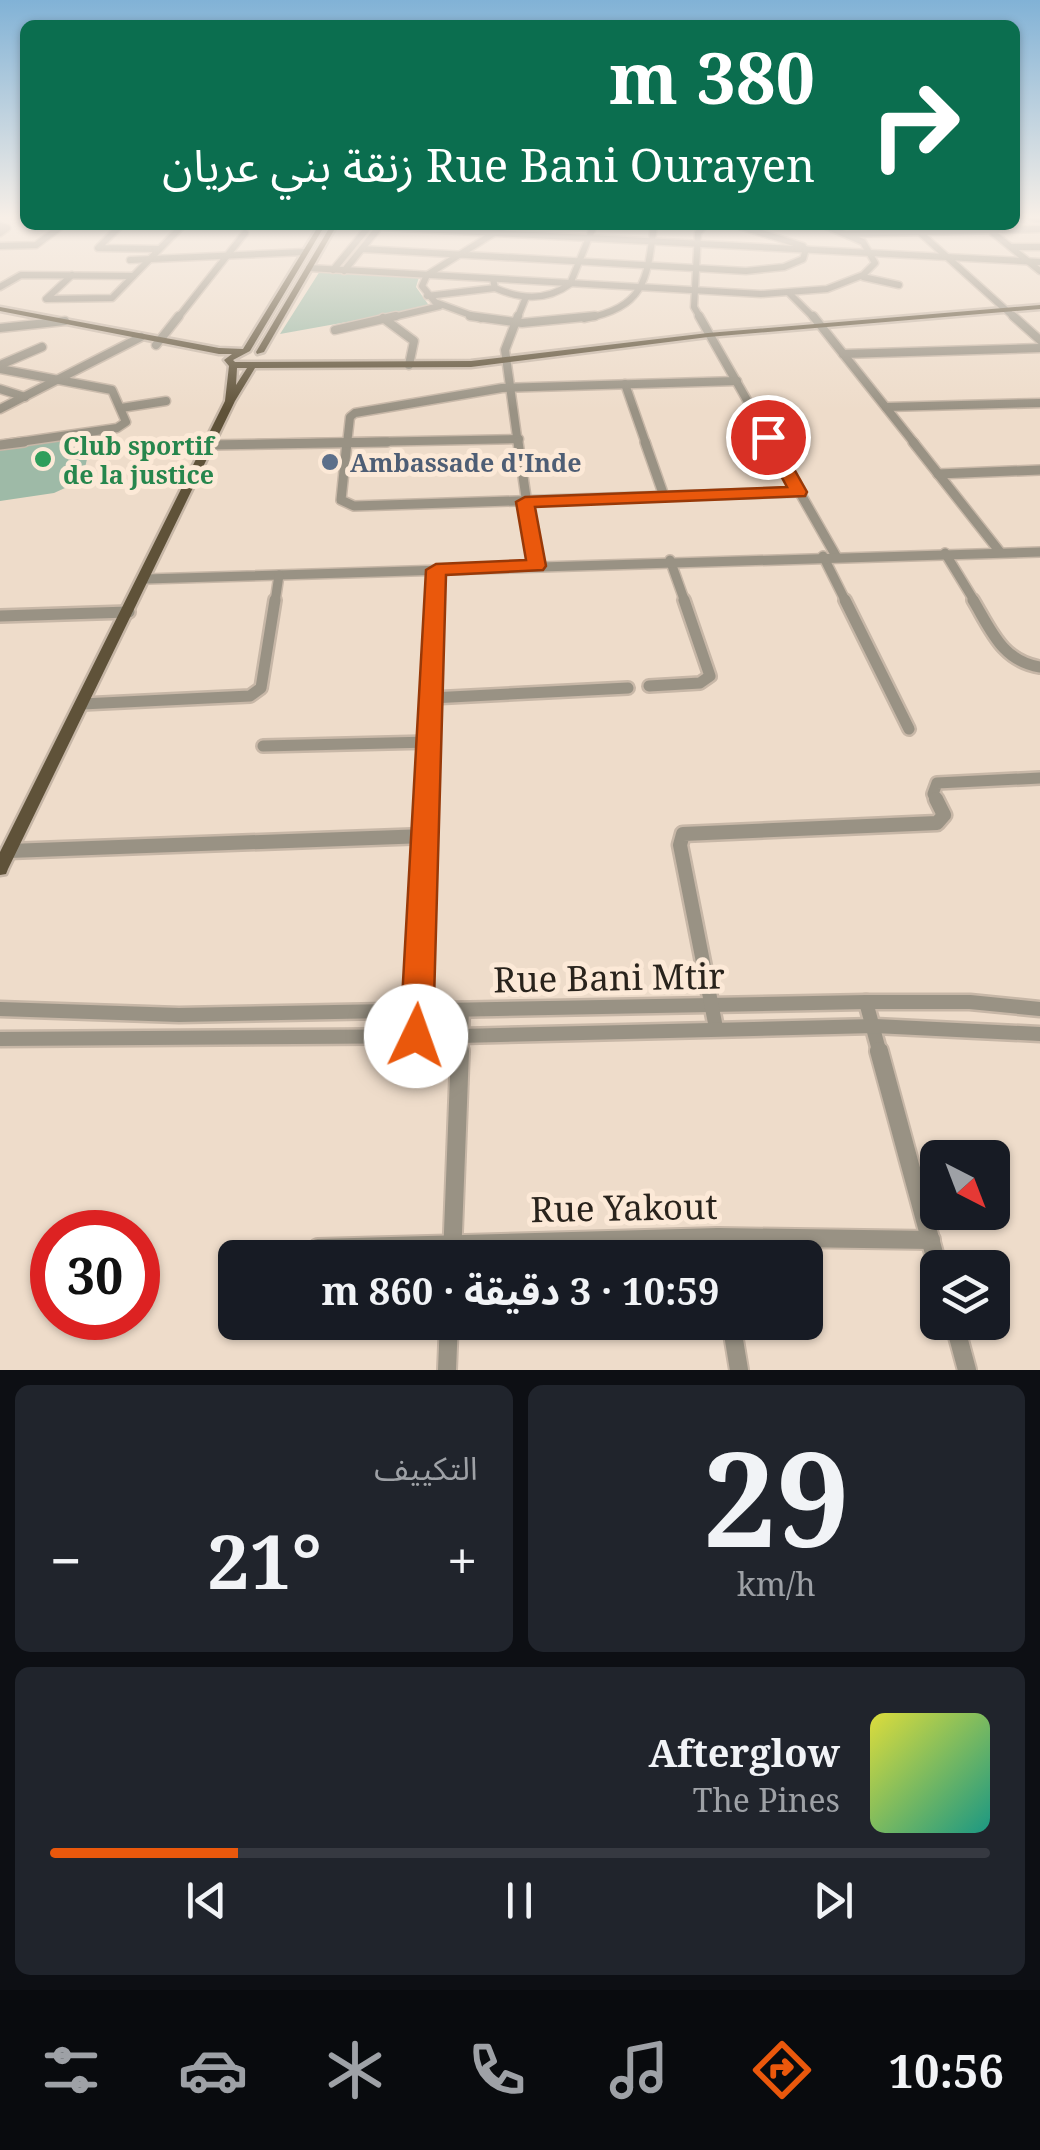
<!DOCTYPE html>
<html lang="ar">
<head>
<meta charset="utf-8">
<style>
	:root { --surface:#171b24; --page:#20242c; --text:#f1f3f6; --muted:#9ea1a6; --line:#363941; --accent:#ea580c }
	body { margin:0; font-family:"Noto Serif","Noto Sans Arabic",serif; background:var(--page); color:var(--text); direction:rtl; height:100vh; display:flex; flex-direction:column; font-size:38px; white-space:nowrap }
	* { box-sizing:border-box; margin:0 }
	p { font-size:32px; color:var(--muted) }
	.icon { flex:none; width:55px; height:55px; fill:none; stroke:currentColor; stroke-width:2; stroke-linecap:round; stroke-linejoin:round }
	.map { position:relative; height:1370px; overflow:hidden; direction:ltr }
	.drawer { display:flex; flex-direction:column; gap:15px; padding:15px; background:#0d0f14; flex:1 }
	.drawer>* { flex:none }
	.banner { position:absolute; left:20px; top:20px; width:1000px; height:210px; border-radius:15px; box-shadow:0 2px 8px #0004; direction:rtl; background:#0b6e4f; color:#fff; overflow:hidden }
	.needle { width:65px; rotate:138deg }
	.controls { position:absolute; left:920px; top:1140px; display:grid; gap:20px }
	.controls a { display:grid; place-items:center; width:90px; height:90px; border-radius:15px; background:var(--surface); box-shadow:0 2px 8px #0004; font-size:50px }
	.speed { position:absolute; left:30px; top:1210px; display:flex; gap:20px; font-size:50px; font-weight:700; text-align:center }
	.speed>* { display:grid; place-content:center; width:130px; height:130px; border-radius:50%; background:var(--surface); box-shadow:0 2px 8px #0004; line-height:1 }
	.speed .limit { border:15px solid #d22; background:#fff; color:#111 }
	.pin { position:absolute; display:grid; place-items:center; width:85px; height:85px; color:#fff; margin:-42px; border:5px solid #fff; border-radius:50%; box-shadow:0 2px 10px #0007 }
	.me { position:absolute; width:110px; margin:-55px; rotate:3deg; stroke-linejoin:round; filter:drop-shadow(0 0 8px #0008) }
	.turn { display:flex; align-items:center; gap:35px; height:210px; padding:0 40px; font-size:45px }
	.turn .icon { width:130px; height:130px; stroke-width:2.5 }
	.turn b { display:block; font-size:70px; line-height:85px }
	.big { font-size:75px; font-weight:700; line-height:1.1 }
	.drawer .tile { flex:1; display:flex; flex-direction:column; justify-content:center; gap:15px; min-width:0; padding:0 35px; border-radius:15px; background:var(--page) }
	.drawer .dial { align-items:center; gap:0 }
	.dial b { font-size:130px; line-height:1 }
	.song { display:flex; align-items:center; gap:30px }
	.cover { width:120px; height:120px; border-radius:15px; background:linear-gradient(135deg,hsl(60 70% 55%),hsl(170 70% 35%)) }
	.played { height:10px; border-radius:5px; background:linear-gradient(90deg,var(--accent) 20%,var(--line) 20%) }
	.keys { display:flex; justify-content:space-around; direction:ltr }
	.heat { display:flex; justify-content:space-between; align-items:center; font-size:55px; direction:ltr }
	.drawer .tiles { flex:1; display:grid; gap:15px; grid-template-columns:1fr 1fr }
	.tile:last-child { grid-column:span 2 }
	.trip { position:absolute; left:218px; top:1240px; width:605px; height:100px; border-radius:15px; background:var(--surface); box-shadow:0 2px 8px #0004; font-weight:700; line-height:100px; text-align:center; direction:rtl }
	.tab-bar { display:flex; height:160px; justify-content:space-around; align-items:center; background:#090b0e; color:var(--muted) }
	.tab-bar .icon { width:70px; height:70px }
	.tab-bar .active { color:var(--accent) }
	.tab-bar b { font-size:45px; color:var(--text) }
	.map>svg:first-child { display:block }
	.green { fill:#9ebaa7 }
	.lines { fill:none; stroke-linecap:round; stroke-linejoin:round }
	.minor-far5-casing { stroke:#c7b7a7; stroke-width:9 }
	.minor-far4-casing { stroke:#c7b7a7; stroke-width:11 }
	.minor-far3-casing { stroke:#c7b7a7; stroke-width:12 }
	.minor-far2-casing { stroke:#c7b7a7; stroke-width:16 }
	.minor-far1-casing { stroke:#c7b7a7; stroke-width:19 }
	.minor-casing { stroke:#c7b7a7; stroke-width:22 }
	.major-casing { stroke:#c7b7a7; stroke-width:5 }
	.minor-far5 { stroke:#999284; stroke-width:6 }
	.minor-far4 { stroke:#999284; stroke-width:8 }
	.minor-far3 { stroke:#999284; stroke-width:9 }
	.minor-far2 { stroke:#999284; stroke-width:11 }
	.minor-far1 { stroke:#999284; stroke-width:14 }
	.minor { stroke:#999284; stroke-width:18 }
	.major { fill:#5f5239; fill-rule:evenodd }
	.route { fill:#ea580c; stroke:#983908; stroke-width:2.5 }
	.leisure-dot { fill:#2e9e5b; stroke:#fce9d7; stroke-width:4 }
	.service-dot { fill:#5c6f8a; stroke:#fce9d7; stroke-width:4 }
	.labels { text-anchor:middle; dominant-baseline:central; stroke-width:10; stroke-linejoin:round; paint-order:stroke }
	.far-leisure-label { font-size:25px; font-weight:bold; fill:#27864d; stroke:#fce9d7; text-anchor:start }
	.far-service-label { font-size:25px; font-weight:bold; fill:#4e5e75; stroke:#fce9d7; text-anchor:start }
	.near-street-label { font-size:35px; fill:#29231c; stroke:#fce9d7 }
</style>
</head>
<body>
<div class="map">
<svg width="1040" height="1370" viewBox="0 0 1040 1370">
	<rect width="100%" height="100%" fill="#eedcca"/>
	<g class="green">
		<polygon points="320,271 419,277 416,287 430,307 280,334"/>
		<polygon points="96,435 87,445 90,446 84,472 89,477 54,493 0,501 0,446"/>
	</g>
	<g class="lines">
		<g class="minor-far5-casing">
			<g id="minor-far5">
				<polyline points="1033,218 1040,219"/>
				<polyline points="121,225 98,248 159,249"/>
				<polyline points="345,225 1040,262"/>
				<polyline points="736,225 803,246"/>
				<polyline points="0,226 7,228 0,233"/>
				<polyline points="987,228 1040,271"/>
				<polyline points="917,230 1016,319"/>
				<polyline points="848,234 1040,229"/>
				<polyline points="0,246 36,245 63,225"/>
				<polyline points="1012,247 1040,247"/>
				<polyline points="362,249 746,271 784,267 803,259 806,249"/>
				<polyline points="130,260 305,252"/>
				<polyline points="309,268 761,294 827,289 863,275 875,263 863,242 824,225"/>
				<polyline points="333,270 370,225"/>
				<polyline points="344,271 381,225"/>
				<polyline points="72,275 46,299 112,298 183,225"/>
				<polyline points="863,277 899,285"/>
				<path d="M493 279 495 288C520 299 547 301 570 284L594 225"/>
				<polyline points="0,287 21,275 133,276"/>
				<polyline points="790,294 815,319"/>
				<polyline points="427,296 495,288"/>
				<polyline points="177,319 245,233"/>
				<polyline points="385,319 440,306"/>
				<polyline points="481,319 435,302 422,286 427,275 507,225"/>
				<polyline points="517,319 526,297"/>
				<path d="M584 319C645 307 647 281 654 225"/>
				<polyline points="701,319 694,307 698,233 705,225"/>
			</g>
		</g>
		<g class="minor-far4-casing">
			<g id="minor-far4">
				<polyline points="470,316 522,323 595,316"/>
				<polyline points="518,316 505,350 518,444"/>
				<polyline points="699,316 772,444"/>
				<polyline points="813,316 915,444"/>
				<polyline points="1013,316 1040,340"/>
				<polyline points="383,318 414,341 409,365"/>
				<polyline points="0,328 65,321"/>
				<polyline points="335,330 396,316"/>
				<polyline points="156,345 179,316"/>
				<polyline points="843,354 1040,348"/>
				<polyline points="0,365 42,347"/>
				<polyline points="0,369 112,390 126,422 117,428 6,444"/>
				<polyline points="625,384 646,444"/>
				<polyline points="0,389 25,397"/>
				<polyline points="886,407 1040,403"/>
				<polyline points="121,408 166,401"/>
				<polyline points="0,409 141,337"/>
				<polyline points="258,444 519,439"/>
				<polyline points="347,444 350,417 355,413 502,388 737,381"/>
			</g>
		</g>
		<g class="minor-far3-casing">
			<g id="minor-far3">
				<polyline points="347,442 341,500 354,506 798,492"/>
				<polyline points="518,442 536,566"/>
				<polyline points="645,442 664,496"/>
				<polyline points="771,442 836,556"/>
				<polyline points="913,442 1000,552"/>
				<polyline points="0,445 24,442"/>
				<polyline points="210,445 387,442"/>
				<polyline points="938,474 1040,470"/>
				<polyline points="945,553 975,602"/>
				<polyline points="823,556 846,602"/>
				<polyline points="670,560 685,602"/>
				<polyline points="146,579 1040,552"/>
				<polyline points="275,602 279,575"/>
				<polyline points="435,602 436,570"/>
			</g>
		</g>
		<g class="minor-far2-casing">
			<g id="minor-far2">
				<polyline points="845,600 909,729"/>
				<path d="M973 600C991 630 1002 661 1040 667"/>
				<polyline points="0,616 129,612"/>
				<polyline points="649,686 700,683 710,676 684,600"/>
				<polyline points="431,698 628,688"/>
				<polyline points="82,704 250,696 261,688 275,600"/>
				<polyline points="263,746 430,742"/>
				<polyline points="426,802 435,600"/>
				<polyline points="937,802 933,794 937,783 1040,778"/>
			</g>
		</g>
		<g class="minor-far1-casing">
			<g id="minor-far1">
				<polyline points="9,851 426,836"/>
				<polyline points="866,1002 880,1054"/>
				<polyline points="0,1009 179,1015 866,1002 970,1002 1040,1009"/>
				<polyline points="716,1028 680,845 683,834 937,823 944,815 936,799"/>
				<polyline points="416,1035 426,799"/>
				<polyline points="0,1039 460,1036 875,1026 1040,1034"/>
				<polyline points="460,1054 462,1010"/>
			</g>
		</g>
		<g class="minor-casing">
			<g id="minor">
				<polyline points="879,1051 938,1268"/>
				<polyline points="718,1237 721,1258"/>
				<polyline points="318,1248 718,1237 931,1240"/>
				<polyline points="452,1258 460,1051"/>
				<polyline points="731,1322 739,1370"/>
				<polyline points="954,1322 967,1370"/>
				<polyline points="447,1370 449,1322"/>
			</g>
		</g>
		<g class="major-casing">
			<g id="major">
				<path d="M319 225H325L250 351 233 360 235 362 471 361 708 333 1040 305V309L708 337 471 367 255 368 235 401 8 869 6 874 0 875V852L225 401 229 366 224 360 232 354H219L0 311V307L219 348 243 349ZM237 368H247L236 385Z"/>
				<polygon points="331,225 337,225 264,352 257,354 256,352"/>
			</g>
		</g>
		<use href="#minor-far5" class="minor-far5"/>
		<use href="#minor-far4" class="minor-far4"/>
		<use href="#minor-far3" class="minor-far3"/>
		<use href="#minor-far2" class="minor-far2"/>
		<use href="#minor-far1" class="minor-far1"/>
		<use href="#minor" class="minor"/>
		<use href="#major" class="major"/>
	</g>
	<linearGradient id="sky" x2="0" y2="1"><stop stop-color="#81b2d6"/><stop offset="0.53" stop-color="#f7efe7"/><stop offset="1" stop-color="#f7efe7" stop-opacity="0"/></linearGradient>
	<rect width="1040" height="410" fill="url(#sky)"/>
	<polygon class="route" points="762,433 776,437 807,492 805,496 535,507 546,566 543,570 446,575 433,1036 428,1046 416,1050 405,1046 400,1036 426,570 436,564 526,560 516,502 525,497 787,487 760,437"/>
	<circle class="leisure-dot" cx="43" cy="459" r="10"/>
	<circle class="service-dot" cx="330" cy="462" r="10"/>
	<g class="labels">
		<g class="far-leisure-label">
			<text x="63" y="445">Club sportif<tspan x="63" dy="29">de la justice</tspan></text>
		</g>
		<g class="far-service-label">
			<text x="350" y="462">Ambassade d'Inde</text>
		</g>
		<g class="near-street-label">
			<text transform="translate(609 977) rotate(-1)">Rue Bani Mtir</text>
			<text transform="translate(624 1207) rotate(-1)">Rue Yakout</text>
		</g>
	</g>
</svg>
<div class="controls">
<a><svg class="needle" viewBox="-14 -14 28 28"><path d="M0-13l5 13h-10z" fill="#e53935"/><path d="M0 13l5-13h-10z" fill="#9ea1a6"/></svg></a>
<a><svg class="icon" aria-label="layers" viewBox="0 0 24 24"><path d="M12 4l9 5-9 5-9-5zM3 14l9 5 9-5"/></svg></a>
</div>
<div class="speed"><div class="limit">30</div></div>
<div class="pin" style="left:768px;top:437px;background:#d93025"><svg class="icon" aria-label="arrive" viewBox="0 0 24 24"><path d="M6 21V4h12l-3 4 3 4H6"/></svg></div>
<svg class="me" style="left:416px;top:1036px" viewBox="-20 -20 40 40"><circle r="19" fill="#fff"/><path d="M0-13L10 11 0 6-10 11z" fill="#ea580c"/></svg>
<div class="trip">10:59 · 3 دقيقة · 860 m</div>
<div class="banner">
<div class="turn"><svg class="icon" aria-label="right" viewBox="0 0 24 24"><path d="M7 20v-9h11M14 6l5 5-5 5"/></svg><div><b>380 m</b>Rue Bani Ourayen زنقة بني عريان</div></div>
</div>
</div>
<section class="drawer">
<div class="tiles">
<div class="tile dial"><b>29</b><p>km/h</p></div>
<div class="tile"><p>التكييف</p>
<div class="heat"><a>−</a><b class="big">21°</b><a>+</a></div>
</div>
<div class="tile">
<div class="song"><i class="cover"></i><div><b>Afterglow</b><p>The Pines</p></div></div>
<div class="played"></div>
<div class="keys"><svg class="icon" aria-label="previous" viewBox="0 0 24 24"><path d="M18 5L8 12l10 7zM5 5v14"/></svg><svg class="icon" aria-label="pause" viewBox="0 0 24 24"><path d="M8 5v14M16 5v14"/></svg><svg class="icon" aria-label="next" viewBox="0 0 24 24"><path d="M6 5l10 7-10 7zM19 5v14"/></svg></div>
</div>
</div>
</section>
<nav class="tab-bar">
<b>10:56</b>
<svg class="icon active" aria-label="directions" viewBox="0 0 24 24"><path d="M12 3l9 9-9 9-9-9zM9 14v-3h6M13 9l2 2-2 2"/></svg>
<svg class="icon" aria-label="music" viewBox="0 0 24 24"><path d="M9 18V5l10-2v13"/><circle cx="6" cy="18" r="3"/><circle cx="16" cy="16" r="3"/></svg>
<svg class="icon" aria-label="phone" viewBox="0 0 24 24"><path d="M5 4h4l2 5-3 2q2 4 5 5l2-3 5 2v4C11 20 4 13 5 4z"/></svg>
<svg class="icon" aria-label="climate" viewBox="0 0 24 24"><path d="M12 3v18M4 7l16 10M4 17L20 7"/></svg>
<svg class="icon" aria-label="car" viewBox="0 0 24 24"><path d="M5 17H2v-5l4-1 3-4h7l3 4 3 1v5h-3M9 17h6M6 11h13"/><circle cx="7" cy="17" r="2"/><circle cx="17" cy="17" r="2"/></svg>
<svg class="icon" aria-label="filters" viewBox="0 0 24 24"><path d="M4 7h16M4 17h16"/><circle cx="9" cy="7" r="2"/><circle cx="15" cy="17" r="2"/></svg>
</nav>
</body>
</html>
